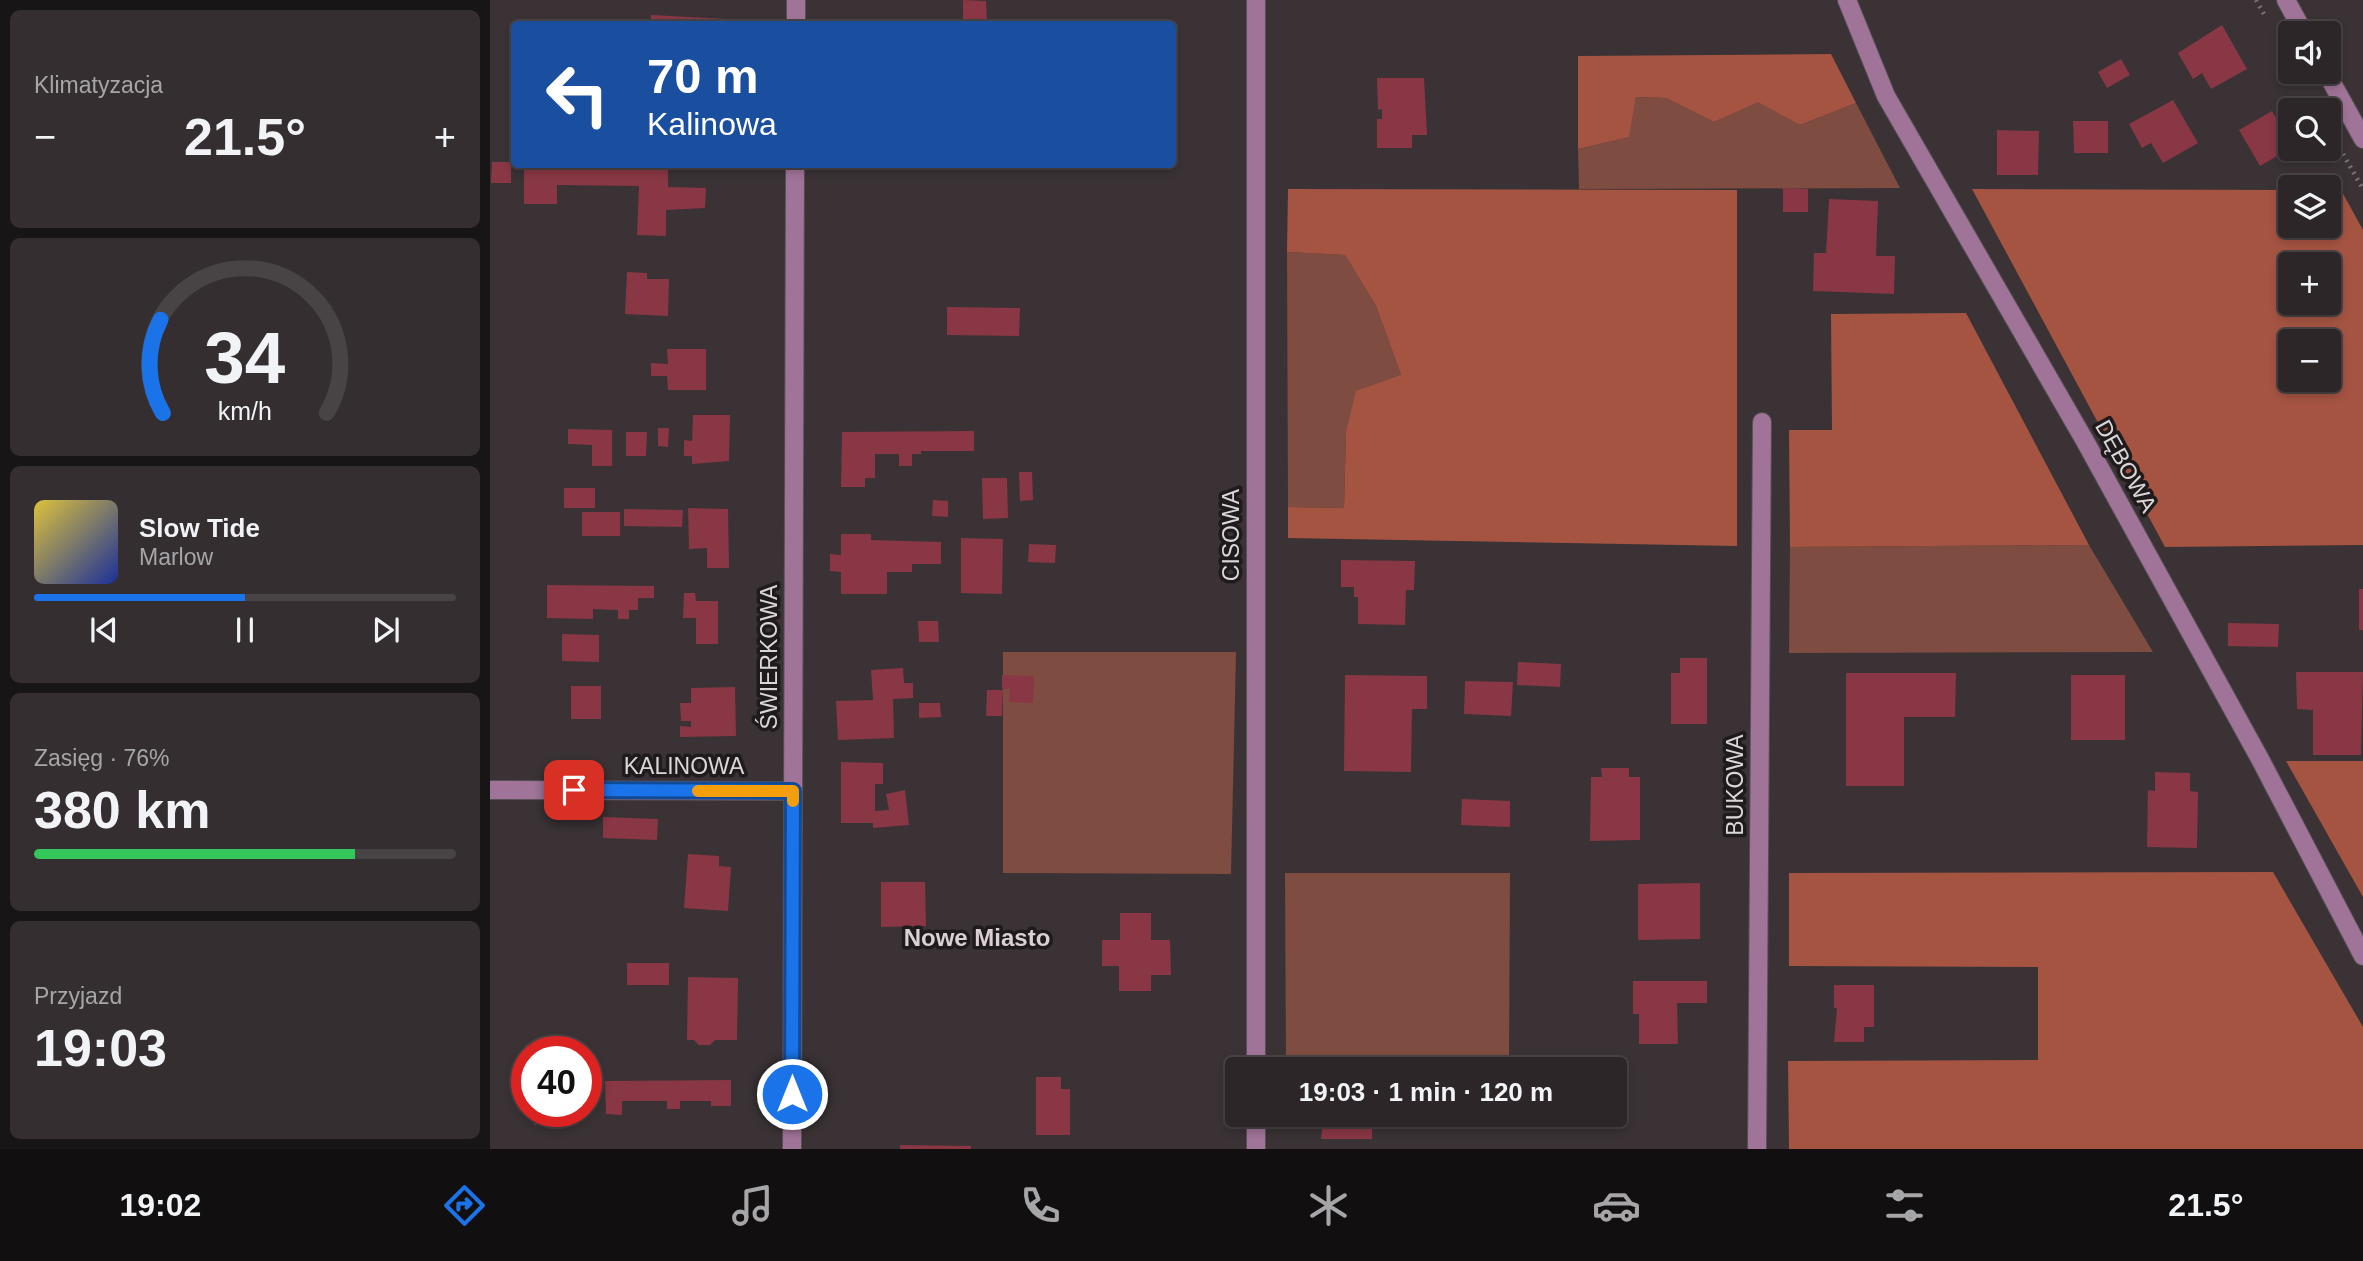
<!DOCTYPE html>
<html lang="pl">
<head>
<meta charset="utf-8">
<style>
	:root { --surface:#2c2628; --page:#342e30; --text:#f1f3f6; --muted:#a6a5a8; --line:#484345; --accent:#1a73e8 }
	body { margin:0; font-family:Helvetica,sans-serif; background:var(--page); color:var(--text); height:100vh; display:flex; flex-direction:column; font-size:26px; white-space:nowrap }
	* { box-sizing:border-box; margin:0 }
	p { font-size:23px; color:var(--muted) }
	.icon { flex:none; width:38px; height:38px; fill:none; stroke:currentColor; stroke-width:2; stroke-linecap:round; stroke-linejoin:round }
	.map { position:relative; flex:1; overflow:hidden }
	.sheet { display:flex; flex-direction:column; gap:10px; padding:10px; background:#181516; width:490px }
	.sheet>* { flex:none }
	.top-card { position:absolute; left:21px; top:21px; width:665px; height:147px; border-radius:7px; box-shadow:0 4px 10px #0003,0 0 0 2px var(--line); background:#1a4fa0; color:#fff; overflow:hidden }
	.controls { position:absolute; left:1788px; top:21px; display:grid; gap:14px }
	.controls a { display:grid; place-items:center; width:63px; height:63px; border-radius:7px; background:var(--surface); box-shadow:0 4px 10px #0003,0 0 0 2px var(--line); font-size:35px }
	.speed { position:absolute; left:21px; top:1036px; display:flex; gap:14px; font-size:35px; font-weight:700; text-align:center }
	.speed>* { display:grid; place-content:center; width:91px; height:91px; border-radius:50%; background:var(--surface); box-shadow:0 4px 10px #0003,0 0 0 2px var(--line); line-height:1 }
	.speed .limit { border:10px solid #d22; background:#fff; color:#111 }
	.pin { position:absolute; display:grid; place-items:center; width:60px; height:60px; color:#fff; margin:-30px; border-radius:14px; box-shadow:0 4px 10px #0006 }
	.me { position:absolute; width:77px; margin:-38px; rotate:0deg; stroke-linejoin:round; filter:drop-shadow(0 0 5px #0008) }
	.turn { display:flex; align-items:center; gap:24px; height:147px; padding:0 21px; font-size:32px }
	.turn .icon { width:91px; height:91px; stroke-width:2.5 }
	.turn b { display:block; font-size:49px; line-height:60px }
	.big { font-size:52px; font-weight:800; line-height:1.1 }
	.sheet .card { flex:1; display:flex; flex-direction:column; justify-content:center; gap:10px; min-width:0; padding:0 24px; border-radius:10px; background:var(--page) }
	.sheet .dial { align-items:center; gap:0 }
	.dial svg { height:182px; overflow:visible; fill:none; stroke:var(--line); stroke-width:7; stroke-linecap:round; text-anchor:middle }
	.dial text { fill:var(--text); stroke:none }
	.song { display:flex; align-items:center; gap:21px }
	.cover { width:84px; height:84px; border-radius:10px; background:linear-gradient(135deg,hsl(50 70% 55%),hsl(230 70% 35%)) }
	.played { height:7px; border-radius:4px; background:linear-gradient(90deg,var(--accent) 50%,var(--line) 50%) }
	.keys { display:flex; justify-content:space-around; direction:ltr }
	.heat { display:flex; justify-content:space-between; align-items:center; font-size:38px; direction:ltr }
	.charge { height:10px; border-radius:5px; background:linear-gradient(90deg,#34c759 76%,var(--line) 0) }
	.trip { position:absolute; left:735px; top:1057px; width:402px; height:70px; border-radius:7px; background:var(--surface); box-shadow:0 4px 10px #0003,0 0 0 2px var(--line); font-weight:800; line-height:70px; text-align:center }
	.menu { display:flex; height:112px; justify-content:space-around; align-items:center; background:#120f10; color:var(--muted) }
	.menu .icon { width:49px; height:49px }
	.menu .current { color:var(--accent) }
	.menu b { font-size:32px; color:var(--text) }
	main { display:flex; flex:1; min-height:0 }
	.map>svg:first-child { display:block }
	.green { fill:#7e4c40 }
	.forest { fill:#a55442; fill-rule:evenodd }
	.building { fill:#893744 }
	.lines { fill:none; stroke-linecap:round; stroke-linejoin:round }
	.minor-casing { stroke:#574f52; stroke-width:20 }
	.path { stroke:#797174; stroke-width:4.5; stroke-dasharray:2 5; stroke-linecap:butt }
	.minor { stroke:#a07398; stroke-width:18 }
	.route-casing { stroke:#114b97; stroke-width:18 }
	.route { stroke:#1a73e8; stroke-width:12 }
	.slow { stroke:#f59e0b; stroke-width:12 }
	.labels { text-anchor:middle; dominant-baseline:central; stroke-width:7; stroke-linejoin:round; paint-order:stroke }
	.street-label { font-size:23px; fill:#dbd5d7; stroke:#1f1b1c }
	.neighbourhood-label { font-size:24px; font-weight:bold; fill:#dbd0d4; stroke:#1f1b1c }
</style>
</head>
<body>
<main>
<section class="sheet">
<div class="card"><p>Klimatyzacja</p>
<div class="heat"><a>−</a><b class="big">21.5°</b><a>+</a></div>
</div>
<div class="card dial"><svg viewBox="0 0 100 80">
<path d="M14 69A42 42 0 1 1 86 69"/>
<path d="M14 69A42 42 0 0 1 13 28" stroke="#1a73e8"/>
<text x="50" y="56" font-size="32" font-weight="700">34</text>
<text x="50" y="72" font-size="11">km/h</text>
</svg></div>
<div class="card">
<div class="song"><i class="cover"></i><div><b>Slow Tide</b><p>Marlow</p></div></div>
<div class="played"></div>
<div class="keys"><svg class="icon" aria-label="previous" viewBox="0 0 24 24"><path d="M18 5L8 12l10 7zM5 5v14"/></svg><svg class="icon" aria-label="pause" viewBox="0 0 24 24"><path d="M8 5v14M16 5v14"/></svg><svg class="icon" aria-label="next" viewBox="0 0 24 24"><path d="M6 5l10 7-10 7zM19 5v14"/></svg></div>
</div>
<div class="card"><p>Zasięg · 76%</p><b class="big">380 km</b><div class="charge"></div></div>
<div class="card"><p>Przyjazd</p><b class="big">19:03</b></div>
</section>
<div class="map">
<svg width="1873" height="1149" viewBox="0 0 1873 1149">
	<rect width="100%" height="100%" fill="#3a3235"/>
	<g class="green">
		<polygon points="1146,97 1176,98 1224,122 1268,101 1310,125 1366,103 1410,188 1089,189 1088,149 1138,137"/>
		<polygon points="797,252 855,255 886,306 911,375 856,432 854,508 798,507"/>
		<polygon points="1599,545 1663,652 1299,653 1300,547"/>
		<polygon points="513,652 746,652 741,874 513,873"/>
		<polygon points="795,873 1020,873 1019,1063 796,1063"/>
	</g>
	<g class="forest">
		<polygon points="1341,54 1366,103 1310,125 1268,102 1224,122 1176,98 1146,97 1139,137 1088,149 1088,56"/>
		<polygon points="798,189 1247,190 1247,546 798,538 798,507 854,508 856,432 866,391 911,375 886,306 855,255 797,252"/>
		<path d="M1482 189 1801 190V226H1839V190H1851L1873 230V545L1675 547ZM1839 264V303H1801V264ZM1839 341V380H1801V341Z"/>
		<polygon points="1476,313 1599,545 1300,547 1299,430 1342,430 1341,314"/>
		<polygon points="1796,761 1873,761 1873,897"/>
		<polygon points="1783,872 1873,1027 1873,1149 1299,1149 1298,1061 1548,1060 1548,967 1299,966 1299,873"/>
	</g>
	<g class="building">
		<polygon points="473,0 496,1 497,24 473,24"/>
		<polygon points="161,15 237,19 237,24 161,24"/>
		<rect x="363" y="21" width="41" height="3"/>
		<polygon points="1732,25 1757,69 1721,89 1712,73 1703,79 1688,53"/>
		<polygon points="1631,59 1640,75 1617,88 1608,72"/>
		<polygon points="887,78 934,78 937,135 922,135 922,148 887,148 887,119 892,119 892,109 888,110"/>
		<polygon points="1683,100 1708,143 1673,163 1661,143 1652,148 1639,124"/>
		<polygon points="1782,111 1801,143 1801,148 1770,166 1749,130"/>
		<polygon points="1583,121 1618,121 1618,153 1584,153"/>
		<polygon points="1507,130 1549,131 1548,175 1507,175"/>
		<polygon points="2,162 21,162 21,183 1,183"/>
		<polygon points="34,164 149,164 149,168 178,168 178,187 216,188 215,208 176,210 176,236 147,235 149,186 67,185 67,204 34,204"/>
		<polygon points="1293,188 1318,189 1318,212 1293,212"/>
		<polygon points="1339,199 1388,201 1386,256 1405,256 1404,294 1323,291 1324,253 1336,253"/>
		<polygon points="137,272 157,273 157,279 179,279 178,316 135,314"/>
		<polygon points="457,307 530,308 529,336 457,335"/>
		<polygon points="177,349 216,349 216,390 178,390 177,376 161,376 161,363 178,364"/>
		<polygon points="203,415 240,415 239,461 202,464 202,456 194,456 194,440 202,441"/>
		<polygon points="168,428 179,428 178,447 168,446"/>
		<polygon points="78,429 122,430 122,466 102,466 102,445 78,444"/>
		<polygon points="484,431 484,451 431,451 431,454 422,454 422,466 409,466 409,454 385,454 385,478 375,478 375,487 351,487 352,432"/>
		<polygon points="136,432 157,432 156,456 136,456"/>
		<polygon points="529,472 542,472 543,500 530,501"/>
		<polygon points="492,478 517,478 518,518 493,519"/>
		<rect x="74" y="488" width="31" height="20"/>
		<polygon points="443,500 458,501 458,517 442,516"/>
		<polygon points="198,508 238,509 239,568 217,568 217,548 199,549"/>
		<polygon points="134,509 193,510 192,527 134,526"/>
		<rect x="92" y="512" width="38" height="24"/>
		<polygon points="351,534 381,534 381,540 451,542 451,564 422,564 422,572 397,572 397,594 351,594 351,572 340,571 340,554 351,555"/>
		<polygon points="471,538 513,539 512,594 471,593"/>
		<polygon points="539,544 566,545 565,563 538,562"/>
		<polygon points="851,560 925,561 924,590 916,590 915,625 868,624 868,597 864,597 864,587 851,587"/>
		<polygon points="57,585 164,586 164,598 148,598 148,610 139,610 139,619 128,619 128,610 103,609 103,619 57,618"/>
		<rect x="1869" y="589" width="4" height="41"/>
		<polygon points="194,593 205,593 206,601 228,601 228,644 206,644 206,618 193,618"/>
		<polygon points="428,621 448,621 449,642 429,642"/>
		<polygon points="1738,623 1789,624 1788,647 1738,646"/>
		<polygon points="72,634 109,635 109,662 72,661"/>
		<polygon points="1190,658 1217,658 1217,724 1181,724 1181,673 1190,673"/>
		<polygon points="1028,662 1071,664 1070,687 1027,685"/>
		<polygon points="413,668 414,683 423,683 423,698 403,699 404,738 348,740 346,701 383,700 381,670"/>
		<polygon points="1806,672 1873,672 1871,755 1823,755 1823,710 1807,709"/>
		<polygon points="1356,673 1466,673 1465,717 1414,717 1414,786 1356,786"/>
		<polygon points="512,675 544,676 543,703 519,702 520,689 512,689"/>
		<polygon points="855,675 937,676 937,709 922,709 921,772 854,771"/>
		<rect x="1581" y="675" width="54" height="65"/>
		<polygon points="975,681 1023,682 1021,716 974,714"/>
		<rect x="81" y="686" width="30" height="33"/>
		<polygon points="245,687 246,736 190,737 190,726 201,727 201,721 191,721 190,703 201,703 201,688"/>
		<polygon points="497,690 513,690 512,716 496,716"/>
		<polygon points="429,703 450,703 451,717 429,718"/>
		<polygon points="351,762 393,763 393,784 385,784 385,811 399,810 396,794 415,790 419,825 383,828 383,823 351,823"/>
		<polygon points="1111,768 1139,768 1139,777 1150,777 1150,840 1100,841 1101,777 1112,777"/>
		<polygon points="1665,772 1700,773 1700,791 1708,792 1707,848 1657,847 1658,790 1665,791"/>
		<polygon points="972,799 1020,801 1020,827 971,825"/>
		<polygon points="113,817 168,819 167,840 113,838"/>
		<polygon points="198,854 229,856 229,866 241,867 238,911 194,908"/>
		<polygon points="391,882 435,882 436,926 391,927"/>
		<polygon points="1210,883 1210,939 1148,940 1148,884"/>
		<polygon points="630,913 661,913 661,940 680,940 681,975 661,975 661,991 629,991 629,966 612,966 612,940 630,940"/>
		<rect x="137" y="963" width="42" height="22"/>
		<polygon points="198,977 248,978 247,1040 225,1040 220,1045 209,1045 204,1040 197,1040"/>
		<polygon points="1143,981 1217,981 1217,1003 1187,1003 1188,1044 1149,1044 1149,1014 1143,1014"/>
		<polygon points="1344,985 1384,985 1384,1027 1374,1027 1374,1042 1344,1042 1347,1008 1344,1008"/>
		<polygon points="546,1077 571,1077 571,1089 580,1089 580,1135 546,1135"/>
		<polygon points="241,1080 241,1106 221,1106 221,1101 190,1101 190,1109 177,1109 177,1101 132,1101 132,1115 116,1114 115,1081"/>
		<rect x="29" y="1083" width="8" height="24"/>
		<polygon points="44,1111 68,1111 68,1124 44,1125"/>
		<polygon points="834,1115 882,1115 882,1139 831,1139"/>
		<polygon points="410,1145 481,1146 481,1149 410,1149"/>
	</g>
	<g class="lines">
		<g class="minor-casing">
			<g id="minor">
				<polyline points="766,0 766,1069"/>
				<polyline points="1357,0 1396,96 1595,441 1770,759 1873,956"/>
				<polyline points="1796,0 1814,33"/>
				<polyline points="306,24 306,0"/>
				<polyline points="1836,72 1873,139"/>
				<polyline points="0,790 303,791"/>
				<polyline points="766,1115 766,1149"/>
				<polyline points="302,1149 305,164"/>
				<polyline points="1267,1149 1272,422"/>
			</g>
		</g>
		<g class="path">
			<polyline points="1766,0 1774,14"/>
			<polyline points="1792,46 1801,61"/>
			<polyline points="1807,72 1813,83"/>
			<polyline points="1853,154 1873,189"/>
		</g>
		<use href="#minor" class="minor"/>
	</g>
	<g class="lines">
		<g class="route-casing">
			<polyline id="route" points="84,790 303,791 302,1094"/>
		</g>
		<use href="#route" class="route"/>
		<polyline class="slow" points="208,791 303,791 303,801"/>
	</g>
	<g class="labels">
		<g class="street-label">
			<text transform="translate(1636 466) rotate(61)">DĘBOWA</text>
			<text transform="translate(741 535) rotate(-90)">CISOWA</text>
			<text transform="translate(279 657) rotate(-90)">ŚWIERKOWA</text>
			<text x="194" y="766">KALINOWA</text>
			<text transform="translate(1245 785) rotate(-90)">BUKOWA</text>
		</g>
		<g class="neighbourhood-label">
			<text x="487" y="937">Nowe Miasto</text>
		</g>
	</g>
</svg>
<div class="controls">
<a><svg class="icon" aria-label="sound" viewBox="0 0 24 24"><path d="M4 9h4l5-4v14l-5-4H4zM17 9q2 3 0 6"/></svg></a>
<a><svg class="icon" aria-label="search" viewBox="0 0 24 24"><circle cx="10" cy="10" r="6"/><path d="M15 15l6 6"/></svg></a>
<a><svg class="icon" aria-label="layers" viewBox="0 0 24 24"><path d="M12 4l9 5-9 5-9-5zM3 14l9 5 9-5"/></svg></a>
<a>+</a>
<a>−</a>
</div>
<div class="speed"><div class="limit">40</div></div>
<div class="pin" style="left:84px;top:790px;background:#d93025"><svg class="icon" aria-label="arrive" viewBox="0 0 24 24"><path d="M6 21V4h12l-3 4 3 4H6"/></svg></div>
<svg class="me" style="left:302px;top:1094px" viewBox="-20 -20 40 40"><circle r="17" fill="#1a73e8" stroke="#fff" stroke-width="3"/><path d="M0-11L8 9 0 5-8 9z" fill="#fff"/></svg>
<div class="trip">19:03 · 1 min · 120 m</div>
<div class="top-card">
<div class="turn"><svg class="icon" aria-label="left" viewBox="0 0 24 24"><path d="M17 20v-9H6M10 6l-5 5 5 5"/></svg><div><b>70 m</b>Kalinowa</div></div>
</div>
</div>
</main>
<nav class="menu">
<b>19:02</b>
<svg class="icon current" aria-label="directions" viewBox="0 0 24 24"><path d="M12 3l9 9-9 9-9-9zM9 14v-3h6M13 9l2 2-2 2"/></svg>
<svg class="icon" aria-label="music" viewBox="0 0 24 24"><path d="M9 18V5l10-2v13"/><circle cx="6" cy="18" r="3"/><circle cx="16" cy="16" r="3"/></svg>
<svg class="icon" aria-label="phone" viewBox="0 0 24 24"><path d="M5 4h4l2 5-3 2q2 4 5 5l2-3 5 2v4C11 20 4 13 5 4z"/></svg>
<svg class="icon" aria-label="climate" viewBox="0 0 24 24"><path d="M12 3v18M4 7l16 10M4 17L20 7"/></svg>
<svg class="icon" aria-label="car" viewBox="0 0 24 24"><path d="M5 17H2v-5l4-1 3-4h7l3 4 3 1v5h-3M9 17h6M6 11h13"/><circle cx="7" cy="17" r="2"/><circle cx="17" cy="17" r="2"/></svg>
<svg class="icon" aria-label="filters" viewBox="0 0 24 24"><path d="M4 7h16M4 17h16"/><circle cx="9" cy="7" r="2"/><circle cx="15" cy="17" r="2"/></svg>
<b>21.5°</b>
</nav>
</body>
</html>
